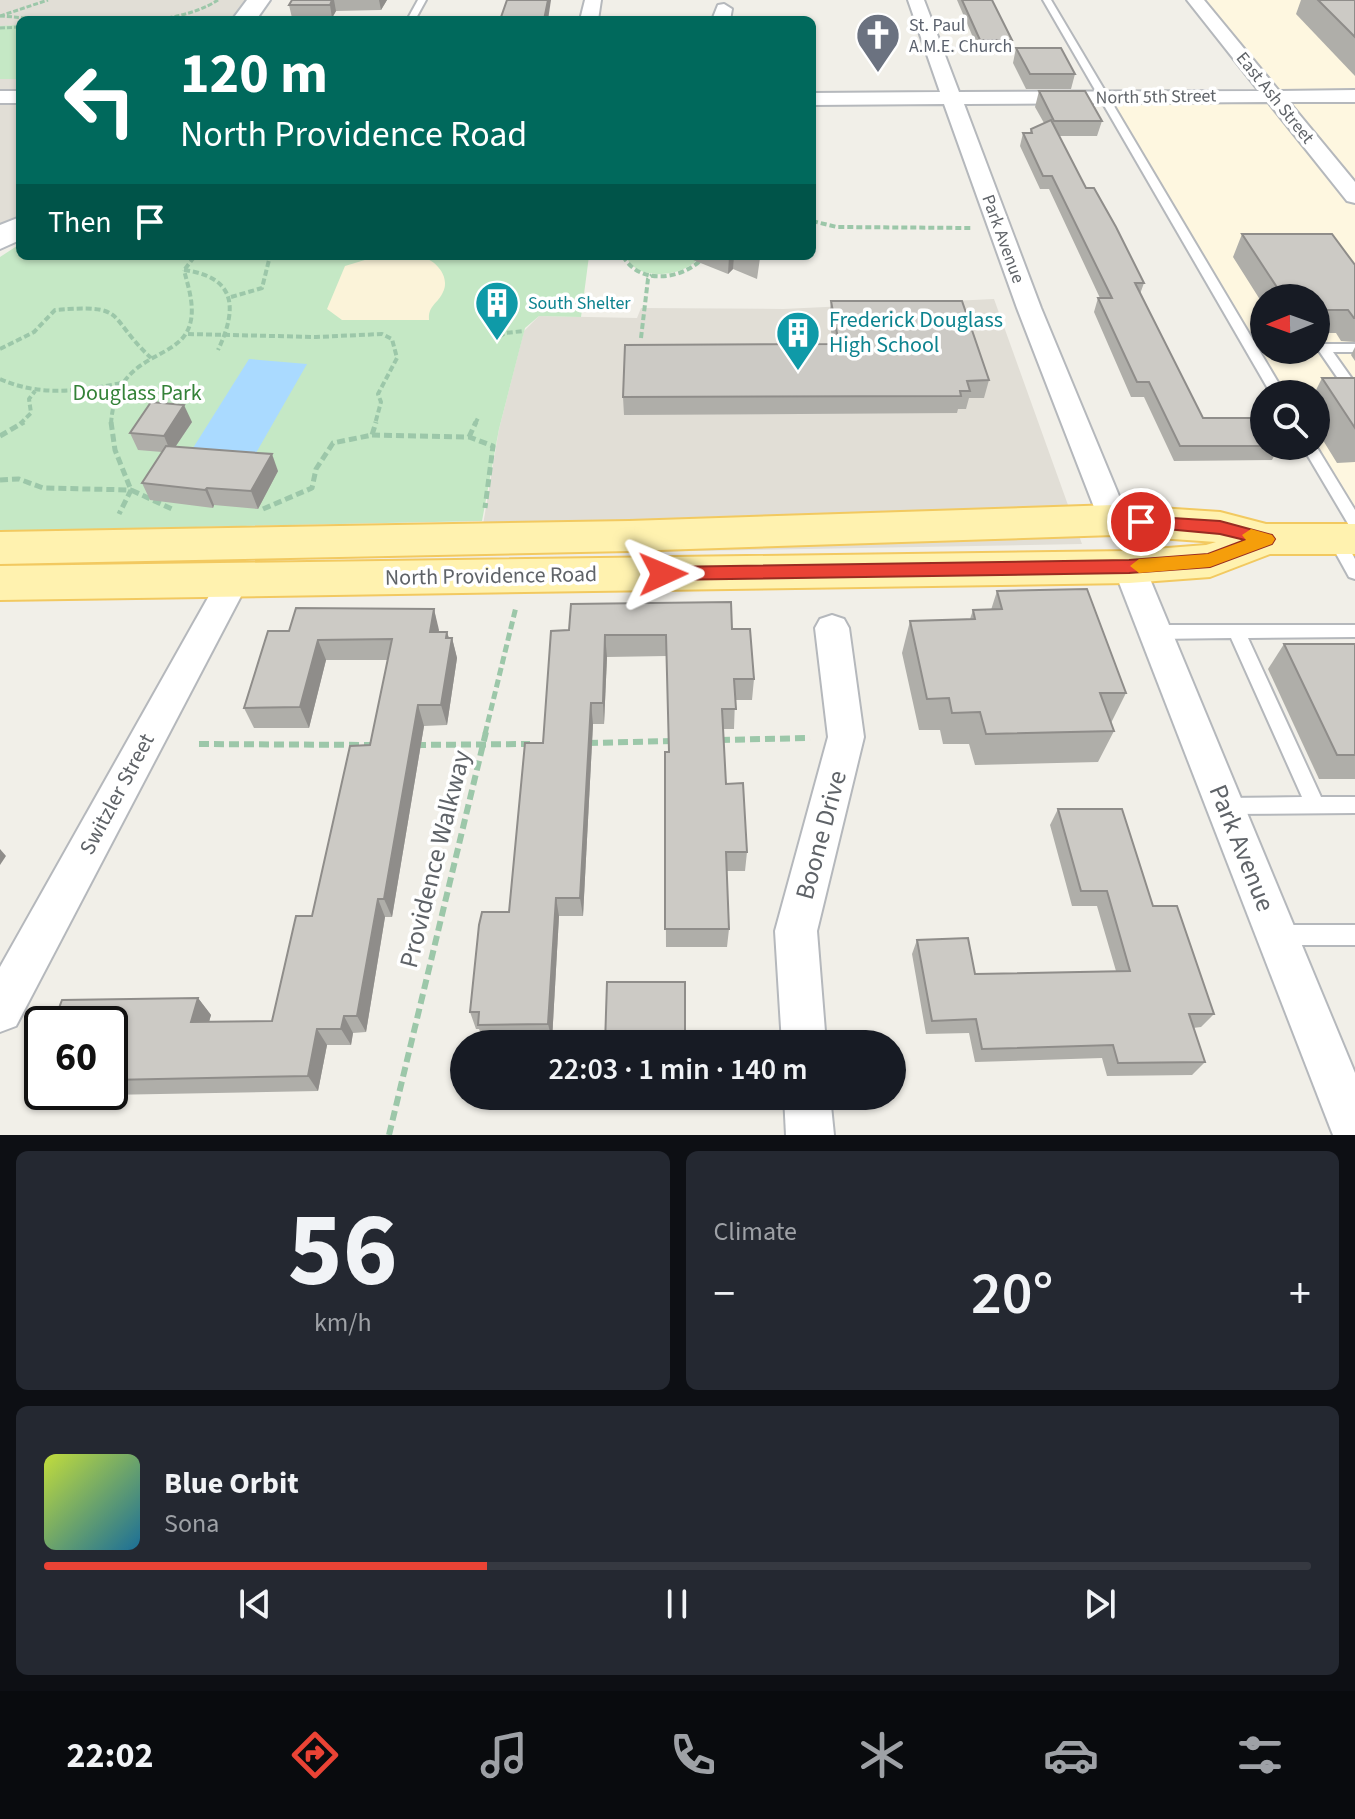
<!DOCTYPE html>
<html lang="en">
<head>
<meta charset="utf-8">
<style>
	:root { --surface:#171b24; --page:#242831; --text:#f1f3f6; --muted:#9ea1a6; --line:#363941; --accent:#ea4335 }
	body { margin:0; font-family:"Source Sans 3",sans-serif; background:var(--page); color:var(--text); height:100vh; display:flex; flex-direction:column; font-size:30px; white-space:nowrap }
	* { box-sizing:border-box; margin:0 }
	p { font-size:26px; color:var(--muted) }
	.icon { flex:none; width:44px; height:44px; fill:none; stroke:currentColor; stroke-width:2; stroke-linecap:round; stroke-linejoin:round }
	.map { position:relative; height:1135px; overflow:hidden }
	.drawer { display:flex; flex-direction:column; gap:16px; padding:16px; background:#0d0f14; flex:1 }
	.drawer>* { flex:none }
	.guide { position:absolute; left:16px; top:16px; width:800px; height:244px; border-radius:12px; box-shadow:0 2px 6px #0004; background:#00695c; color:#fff; overflow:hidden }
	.needle { width:52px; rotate:269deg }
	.fabs { position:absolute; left:1250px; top:284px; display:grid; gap:16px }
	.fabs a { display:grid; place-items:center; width:80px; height:80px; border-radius:50%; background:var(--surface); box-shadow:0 2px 6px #0004; font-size:40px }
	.speed { position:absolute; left:24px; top:1006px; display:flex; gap:16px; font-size:40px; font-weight:700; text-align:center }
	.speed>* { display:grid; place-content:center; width:104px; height:104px; border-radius:50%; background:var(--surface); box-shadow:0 2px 6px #0004; line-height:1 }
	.speed .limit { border:4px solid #111; border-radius:12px; background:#fff; color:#111 }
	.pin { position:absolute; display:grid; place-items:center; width:68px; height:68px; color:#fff; margin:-34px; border:4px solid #fff; border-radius:50%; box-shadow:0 2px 8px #0007 }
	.me { position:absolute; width:88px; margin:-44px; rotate:89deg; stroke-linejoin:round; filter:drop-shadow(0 0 6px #0008) }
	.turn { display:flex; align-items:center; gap:28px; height:168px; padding:0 32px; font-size:36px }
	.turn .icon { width:104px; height:104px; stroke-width:2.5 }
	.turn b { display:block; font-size:56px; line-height:68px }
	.then { display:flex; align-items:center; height:76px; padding:0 32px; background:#0003; gap:16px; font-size:30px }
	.big { font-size:60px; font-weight:600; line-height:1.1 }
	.drawer .widget { flex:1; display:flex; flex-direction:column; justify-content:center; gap:12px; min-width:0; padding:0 28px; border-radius:12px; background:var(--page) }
	.drawer .dial { align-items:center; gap:0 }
	.dial b { font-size:104px; line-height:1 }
	.song { display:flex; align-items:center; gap:24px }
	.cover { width:96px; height:96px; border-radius:12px; background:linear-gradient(135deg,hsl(70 70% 55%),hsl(200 70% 35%)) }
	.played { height:8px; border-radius:4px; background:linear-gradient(90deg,var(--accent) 35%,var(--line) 35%) }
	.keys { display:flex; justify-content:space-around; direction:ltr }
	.heat { display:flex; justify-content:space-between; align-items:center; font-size:44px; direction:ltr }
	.drawer .tiles { flex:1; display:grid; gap:16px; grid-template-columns:1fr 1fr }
	.widget:last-child { grid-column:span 2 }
	.trip { position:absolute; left:450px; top:1030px; width:456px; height:80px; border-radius:40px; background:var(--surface); box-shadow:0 2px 6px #0004; font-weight:600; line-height:80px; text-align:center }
	.menu { display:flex; height:128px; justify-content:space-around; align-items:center; background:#090b0e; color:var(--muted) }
	.menu .icon { width:56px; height:56px }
	.menu .on { color:var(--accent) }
	.menu b { font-size:36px; color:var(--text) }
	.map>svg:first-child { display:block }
	.commercial { fill:#fef7e0; fill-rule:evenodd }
	.education { fill:#e1ded6 }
	.green { fill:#c5e8c5 }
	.sand { fill:#fbf3d9 }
	.water { fill:#aadaff }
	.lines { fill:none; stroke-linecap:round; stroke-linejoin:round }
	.lane-casing { stroke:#b5b8bc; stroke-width:4 }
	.street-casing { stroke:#b5b8bc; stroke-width:4 }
	.secondary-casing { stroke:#b6babf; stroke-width:4 }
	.primary-casing { stroke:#f2c960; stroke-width:4 }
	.path-far3 { stroke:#9cc7a9; stroke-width:3; stroke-dasharray:5 2; stroke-linecap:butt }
	.path-far2 { stroke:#9cc7a9; stroke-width:4; stroke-dasharray:6 3; stroke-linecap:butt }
	.path-far1 { stroke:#9cc7a9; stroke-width:5; stroke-dasharray:8 4; stroke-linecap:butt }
	.path { stroke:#9cc7a9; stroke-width:6; stroke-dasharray:10 5; stroke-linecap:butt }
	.lane { fill:#fff; fill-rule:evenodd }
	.street { fill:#fff; fill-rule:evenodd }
	.secondary { fill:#fff; fill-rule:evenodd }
	.primary { fill:#fff2af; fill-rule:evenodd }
	.wall { fill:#afaea9 }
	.shaded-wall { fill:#8f8d8a }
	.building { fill:#cccac5; stroke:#8f8d8a; stroke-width:2 }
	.route { fill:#ea4335; stroke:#982c22; stroke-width:2 }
	.slow { fill:#f59e0b }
	.labels { text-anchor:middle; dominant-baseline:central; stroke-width:7; stroke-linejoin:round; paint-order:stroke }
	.far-worship-label { font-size:18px; fill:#5b616d; stroke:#fff; text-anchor:start }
	.far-street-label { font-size:18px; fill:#5f6368; stroke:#fff }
	.far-culture-label { font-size:18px; fill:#0d838f; stroke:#fff; text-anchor:start }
	.culture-label { font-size:22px; fill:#0d838f; stroke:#fff; text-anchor:start }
	.park-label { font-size:22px; fill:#348238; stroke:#fff }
	.street-label { font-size:22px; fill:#5f6368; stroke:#fff }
	.near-street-label { font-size:26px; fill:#5f6368; stroke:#fff }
</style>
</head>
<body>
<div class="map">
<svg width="1355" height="1135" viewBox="0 0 1355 1135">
	<rect width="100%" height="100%" fill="#f1efe8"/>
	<path class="commercial" d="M1195 0H1355V523L1316 446V394H1278L1103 98 1272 95ZM1264 298H1316V350H1264Z"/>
	<g class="education">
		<polygon points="0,0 259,0 244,20 20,20 20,226 0,239"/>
		<polygon points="994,299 1082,544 478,555 499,429 524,331 539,316 637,318 641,308 783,309"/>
	</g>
	<g class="green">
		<polygon points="20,25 20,79 0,79 0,26"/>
		<polygon points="20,244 20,256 589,256 581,317 539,316 525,328 499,429 482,521 0,531 0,257"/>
		<path d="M626 256H686L697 260C681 277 636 282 626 256Z"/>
	</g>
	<path class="sand" d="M378 256C391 256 411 252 423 257 438 262 450 278 443 292 438 304 428 305 429 320H342L327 309 345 266Z"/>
	<polygon class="water" points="249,359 307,364 256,453 193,448"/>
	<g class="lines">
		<g class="lane-casing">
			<g id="lane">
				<polygon points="418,0 426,0 415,20 407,20"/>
				<polygon points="1043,0 1051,0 1285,394 1271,394"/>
				<polygon points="1324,344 1355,344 1355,352 1333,352 1355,383 1355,397 1350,396 1317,348"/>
				<polygon points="1302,446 1316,446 1355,510 1355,528 1350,527"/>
				<polygon points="1336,533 1342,535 1355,559 1355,579 1349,577 1328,539"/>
				<polygon points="1155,625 1355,625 1355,637 1248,638 1321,797 1355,797 1355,813 1225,814 1218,812 1215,806 1218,800 1225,798 1302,797 1231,638 1155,639 1149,637 1147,632 1149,627"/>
				<polygon points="1277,925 1355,925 1355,945 1277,945 1270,942 1267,935 1270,928"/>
			</g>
		</g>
		<g class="street-casing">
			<g id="street">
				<polygon points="585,0 601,0 598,20 580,20"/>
				<polygon points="908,0 924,0 959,92 1259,91 1187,0 1204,0 1279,91 1355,90 1355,102 1289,102 1355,182 1355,203 1347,201 1268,102 964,104 1041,308 1129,520 1125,528 1114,531 1103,528 1099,520 1017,308 944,104 812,105 812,93 940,92"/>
				<polygon points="724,4 732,9 730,20 712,20 718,5"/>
				<rect x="0" y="91" width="20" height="12"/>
				<polygon points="1129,555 1140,559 1145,567 1355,1073 1355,1135 1333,1135 1331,1130 1113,567 1118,559"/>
				<polygon points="234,567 245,571 250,579 16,1026 0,1032 0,967 223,571"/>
				<polygon points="832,615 844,619 849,628 864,737 817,931 826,1044 782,1044 775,931 828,737 815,628 820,619"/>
				<polygon points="784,1096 830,1096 834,1135 786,1135"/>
			</g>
		</g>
		<g class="secondary-casing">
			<g id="secondary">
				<polygon points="247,0 270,0 256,20 232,20"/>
				<polygon points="20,217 20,240 0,249 0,225"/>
			</g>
		</g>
		<g class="primary-casing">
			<polygon id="primary" points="1114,505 1220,512 1266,524 1355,524 1355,554 1270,554 1210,577 1129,583 0,600 0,566 1129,551 1206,545 1216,542 1114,535 629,551 0,564 0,532 629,521"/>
		</g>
		<g class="path-far3">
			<path d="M0 16C61 20 166 34 218 0"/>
			<polyline points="0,16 48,0"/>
			<polyline points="0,28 20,27"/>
		</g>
		<g class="path-far2">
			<polyline points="812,221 837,227 971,228"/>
			<path d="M623 256C639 285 680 280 701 260L692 256"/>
			<polyline points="185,269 195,256"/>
			<path d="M184 270C236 277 238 308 218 350"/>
			<polyline points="231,297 262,288 270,256"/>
			<polyline points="188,334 316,337 382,334 392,339 397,358 378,394 381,402 375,424"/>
			<polyline points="499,337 505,333 524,331"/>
			<polyline points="641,338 648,279 652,275"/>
			<path d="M0 349 34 332 55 310C129 304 105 315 151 358"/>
			<path d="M0 379C40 397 80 391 122 383"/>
			<polyline points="20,424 31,413 29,399 35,391"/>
			<path d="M111 424C116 346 183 365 191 320 194 303 188 286 184 270"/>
			<polyline points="475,424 478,418"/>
		</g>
		<g class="path-far1">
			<polyline points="111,422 115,450 131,490 174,510"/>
			<polyline points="372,435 469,437 493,446 485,508"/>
			<polyline points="0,436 24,422"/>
			<polyline points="469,437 476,422"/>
			<polyline points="0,480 19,479 43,488 131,490 119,514"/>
			<polyline points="263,509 312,488 316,469 333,443 372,435 376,422"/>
			<polyline points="485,734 516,607"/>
		</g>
		<g class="path">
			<polyline points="720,740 810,738"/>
			<polyline points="588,743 674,741"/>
			<polyline points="199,744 374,745"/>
			<polyline points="416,745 530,744"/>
			<polyline points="389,1135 486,732"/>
		</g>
		<use href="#lane" class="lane"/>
		<use href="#street" class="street"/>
		<use href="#secondary" class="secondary"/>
		<use href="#primary" class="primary"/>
	</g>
	<g class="wall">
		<polygon points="292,0 387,0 381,10 336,11 332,18 292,18 289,5"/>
		<polygon points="957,0 992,0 1012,40 1010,49 978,49"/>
		<polygon points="1301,0 1355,0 1355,76 1296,14"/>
		<polygon points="1016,48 1075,74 1071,89 1026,89 1013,63"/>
		<polygon points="1039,91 1102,121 1097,136 1059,136 1086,188 1144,283 1140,294 1203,418 1279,446 1272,460 1174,461 1144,397 1131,397 1094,312 1098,298 1100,298 1049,189 1040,189 1020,146 1023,133 1030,133 1031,129 1044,123 1035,107"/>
		<polygon points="1242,234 1355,265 1355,342 1341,341 1336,333 1316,333 1316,298 1264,298 1264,306 1233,257"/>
		<polygon points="217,256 248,256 218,259"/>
		<polygon points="683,256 796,256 796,260 760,258 757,279 733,269 728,274"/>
		<polygon points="831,301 989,380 984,398 969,398 966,409 958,409 957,413 624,415 623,397 833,344 829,318"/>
		<polygon points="1355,347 1355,361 1351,355"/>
		<polygon points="1322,378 1355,378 1355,462 1337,463 1316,429 1316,394 1314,394"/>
		<polygon points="192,422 176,446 278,471 258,509 214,505 213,508 150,500 142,483 162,452 138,450 130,433"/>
		<polygon points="997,591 1126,693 1111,723 1114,731 1098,762 975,765 969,744 943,744 940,730 919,730 902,653 910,621 970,619 973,610 991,610"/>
		<polygon points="434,609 438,632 447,632 449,638 452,638 457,658 447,725 424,726 392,917 385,917 366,1032 353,1033 351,1045 327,1045 318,1091 51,1096 46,1092 110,1092 110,1024 198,998 211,1015 209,1022 272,1021 312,916 370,745 388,660 326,660 309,728 254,728 244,708 289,631"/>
		<polygon points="732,629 754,679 752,700 735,700 734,729 723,729 726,784 747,852 745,871 726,871 729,929 727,947 666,947 665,752 669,752 667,656 607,657 604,724 593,724 583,916 559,916 552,1040 484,1041 479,1029 476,1029 470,1012 509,912 543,743 551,631"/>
		<polygon points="1284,644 1355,644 1355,779 1319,779 1268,669"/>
		<polygon points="1058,809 1153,906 1214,1014 1201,1027 1193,1028 1205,1062 1192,1075 1107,1076 1102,1058 975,1062 969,1033 926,1034 912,954 917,940 975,974 1116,971 1097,906 1072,906 1050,825"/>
		<polygon points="42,1054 42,1089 32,1081"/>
	</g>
	<g class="shaded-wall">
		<polygon points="332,0 334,0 336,11 332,18 330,5"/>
		<polygon points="379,0 387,0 381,10"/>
		<polygon points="548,0 551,0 548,20 544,20"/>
		<polygon points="729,256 734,256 733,269 728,274"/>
		<polygon points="184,405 192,422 171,453 164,436"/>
		<polygon points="272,454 278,471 258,509 251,491"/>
		<polygon points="207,488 214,505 213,508 205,490"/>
		<polygon points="434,609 439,630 435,653 430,632"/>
		<polygon points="447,632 451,646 452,638 457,658 447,725 441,705"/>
		<polygon points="605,635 607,657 604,724 603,703"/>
		<polygon points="318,640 326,660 309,728 300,707"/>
		<polygon points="591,703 593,724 583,916 580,898"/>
		<polygon points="418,705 424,726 392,917 384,899"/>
		<polygon points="0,849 6,856 0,865"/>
		<polygon points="556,898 559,916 552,1040 548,1024"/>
		<polygon points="378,899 385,917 366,1032 357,1016"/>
		<polygon points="198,998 211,1015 204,1038 191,1022"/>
		<polygon points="344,1016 353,1033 351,1045 341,1029"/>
		<polygon points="317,1029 327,1045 318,1091 308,1076"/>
	</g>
	<g class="building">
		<polygon points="292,0 332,0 330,5 289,5"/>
		<polygon points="507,0 548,0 544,20 500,20"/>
		<polygon points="962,0 992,0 1012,40 980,40"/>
		<polygon points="1318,0 1355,0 1355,37"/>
		<polygon points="1016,48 1061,48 1075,74 1030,74"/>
		<polygon points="1039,91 1085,91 1102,121 1054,121"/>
		<polygon points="1051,120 1086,188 1094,188 1116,227 1144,283 1135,283 1203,418 1263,418 1264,446 1279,446 1180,446 1149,382 1137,382 1098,298 1112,298 1052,176 1043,176 1023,133 1032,133 1031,129"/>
		<polygon points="1242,234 1332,234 1355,265 1355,318 1354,318 1348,310 1316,310 1316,298 1284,298"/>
		<polygon points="831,301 962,301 989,380 967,381 970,391 960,391 961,396 623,397 625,345 839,344"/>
		<polygon points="1322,378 1355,378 1355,428"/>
		<polygon points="151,402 184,405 164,436 130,433"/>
		<polygon points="166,446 272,454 251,491 207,488 205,490 142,483"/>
		<polygon points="1087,589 1126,693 1100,693 1114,731 986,734 980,712 952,713 949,698 927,699 910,621 975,619 973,610 1002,609 997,591"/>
		<polygon points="731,602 732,629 750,629 754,679 734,679 736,709 722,709 726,784 743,783 747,852 726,852 729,929 665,929 665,752 669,752 666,635 605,635 603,703 591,703 580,898 556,898 548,1024 478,1025 479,1012 470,1012 479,925 482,912 509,912 525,743 543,743 551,631 569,630 571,604"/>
		<polygon points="296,608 434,609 430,632 447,632 446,638 452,638 441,705 418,705 384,899 378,899 357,1016 344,1016 341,1029 317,1029 308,1076 110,1080 110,1024 53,1024 62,1000 198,998 191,1022 272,1021 296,916 312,916 350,746 370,745 392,639 318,640 300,707 244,708 268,631 289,631"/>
		<polygon points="1284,644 1355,644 1355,755 1337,755"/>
		<polygon points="1058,809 1122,809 1153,906 1177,906 1214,1014 1189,1014 1205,1062 1118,1063 1113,1045 982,1049 976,1019 932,1021 917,940 968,938 975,974 1130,971 1107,891 1081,891"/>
		<polygon points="607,982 685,982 685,1044 605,1044"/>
		<polygon points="42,1054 42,1081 32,1081"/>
	</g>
	<polygon class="route" points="1141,516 1220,521 1272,535 1275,539 1272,544 1210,567 1129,573 663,580 653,574 663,567 1129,560 1208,554 1245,540 1220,534 1134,526 1132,522"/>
	<polygon class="slow" points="1251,529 1272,535 1275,539 1272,544 1210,567 1139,573 1130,566 1139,559 1208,554 1246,540 1242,535"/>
	<defs>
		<g id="church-pin" transform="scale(2.3)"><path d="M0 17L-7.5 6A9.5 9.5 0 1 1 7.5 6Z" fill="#6b7280" stroke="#fff"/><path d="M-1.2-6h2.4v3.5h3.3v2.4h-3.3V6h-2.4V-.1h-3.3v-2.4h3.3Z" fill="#fff"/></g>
		<g id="building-pin" transform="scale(2.3)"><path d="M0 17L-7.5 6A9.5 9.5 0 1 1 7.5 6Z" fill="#0f9aa8" stroke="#fff"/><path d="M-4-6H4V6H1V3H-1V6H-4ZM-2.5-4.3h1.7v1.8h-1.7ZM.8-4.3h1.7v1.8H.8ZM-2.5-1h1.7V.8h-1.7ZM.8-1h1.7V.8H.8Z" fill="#fff"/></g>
	</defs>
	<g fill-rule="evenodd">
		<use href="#church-pin" x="878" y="35"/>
		<use href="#building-pin" x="497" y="303"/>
		<use href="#building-pin" x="798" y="333"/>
	</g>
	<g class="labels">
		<g class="far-worship-label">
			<text x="909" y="25">St. Paul<tspan x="909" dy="21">A.M.E. Church</tspan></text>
		</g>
		<g class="far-street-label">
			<text transform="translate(1156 97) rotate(-1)">North 5th Street</text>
			<text transform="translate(1275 98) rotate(51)">East Ash Street</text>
			<text transform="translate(1003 239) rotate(70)">Park Avenue</text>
		</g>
		<g class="far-culture-label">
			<text x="528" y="303">South Shelter</text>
		</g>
		<g class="culture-label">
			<text x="829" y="320">Frederick Douglass<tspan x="829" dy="25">High School</tspan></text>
		</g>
		<g class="park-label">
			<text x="137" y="393">Douglass Park</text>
		</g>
		<g class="street-label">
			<text transform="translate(491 576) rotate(-1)">North Providence Road</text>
			<text transform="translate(117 794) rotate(-62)">Switzler Street</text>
		</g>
		<g class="near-street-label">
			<text transform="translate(821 835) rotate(-75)">Boone Drive</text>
			<text transform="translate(1242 848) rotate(68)">Park Avenue</text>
			<text transform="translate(435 859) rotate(-76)">Providence Walkway</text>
		</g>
	</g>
</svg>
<div class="fabs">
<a><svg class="needle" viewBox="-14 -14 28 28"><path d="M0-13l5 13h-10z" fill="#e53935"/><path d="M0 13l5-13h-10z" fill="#9ea1a6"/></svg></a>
<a><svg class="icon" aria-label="search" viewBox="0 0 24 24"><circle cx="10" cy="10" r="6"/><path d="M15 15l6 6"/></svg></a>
</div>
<div class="speed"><div class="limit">60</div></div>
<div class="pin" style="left:1141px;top:522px;background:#d93025"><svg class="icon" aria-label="arrive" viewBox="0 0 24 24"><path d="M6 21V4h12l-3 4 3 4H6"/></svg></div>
<svg class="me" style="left:663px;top:574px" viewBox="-20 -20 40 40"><path d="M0-17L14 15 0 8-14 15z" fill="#ea4335" stroke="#fff" stroke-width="4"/></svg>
<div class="trip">22:03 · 1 min · 140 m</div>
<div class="guide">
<div class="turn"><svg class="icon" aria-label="left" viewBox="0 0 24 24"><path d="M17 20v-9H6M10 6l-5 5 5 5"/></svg><div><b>120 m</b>North Providence Road</div></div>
<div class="then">Then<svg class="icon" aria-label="arrive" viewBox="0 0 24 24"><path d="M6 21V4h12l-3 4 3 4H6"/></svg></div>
</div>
</div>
<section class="drawer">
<div class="tiles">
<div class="widget dial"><b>56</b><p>km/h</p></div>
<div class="widget"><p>Climate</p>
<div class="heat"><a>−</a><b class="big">20°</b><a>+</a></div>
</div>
<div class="widget">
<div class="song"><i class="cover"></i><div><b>Blue Orbit</b><p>Sona</p></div></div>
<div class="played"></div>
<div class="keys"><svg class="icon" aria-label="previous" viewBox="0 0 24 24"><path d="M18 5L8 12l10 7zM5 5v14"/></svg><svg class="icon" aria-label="pause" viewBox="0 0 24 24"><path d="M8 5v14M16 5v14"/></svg><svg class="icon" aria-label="next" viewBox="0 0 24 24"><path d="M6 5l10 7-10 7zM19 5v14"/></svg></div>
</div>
</div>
</section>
<nav class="menu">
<b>22:02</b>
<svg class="icon on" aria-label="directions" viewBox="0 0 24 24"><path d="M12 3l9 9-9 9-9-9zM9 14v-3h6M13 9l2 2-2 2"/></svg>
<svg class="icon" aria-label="music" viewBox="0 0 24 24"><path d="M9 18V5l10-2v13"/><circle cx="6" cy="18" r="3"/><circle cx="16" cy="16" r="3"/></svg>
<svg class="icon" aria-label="phone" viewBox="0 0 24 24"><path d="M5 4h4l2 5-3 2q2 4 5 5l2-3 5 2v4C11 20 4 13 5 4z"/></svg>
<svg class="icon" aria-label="climate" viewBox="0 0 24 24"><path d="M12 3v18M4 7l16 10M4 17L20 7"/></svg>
<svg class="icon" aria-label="car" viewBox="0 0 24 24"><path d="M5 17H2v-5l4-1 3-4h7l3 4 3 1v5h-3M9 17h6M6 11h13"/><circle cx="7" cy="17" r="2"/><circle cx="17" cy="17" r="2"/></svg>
<svg class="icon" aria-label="filters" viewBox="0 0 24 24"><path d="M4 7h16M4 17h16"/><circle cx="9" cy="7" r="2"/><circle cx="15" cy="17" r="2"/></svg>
</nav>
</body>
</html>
